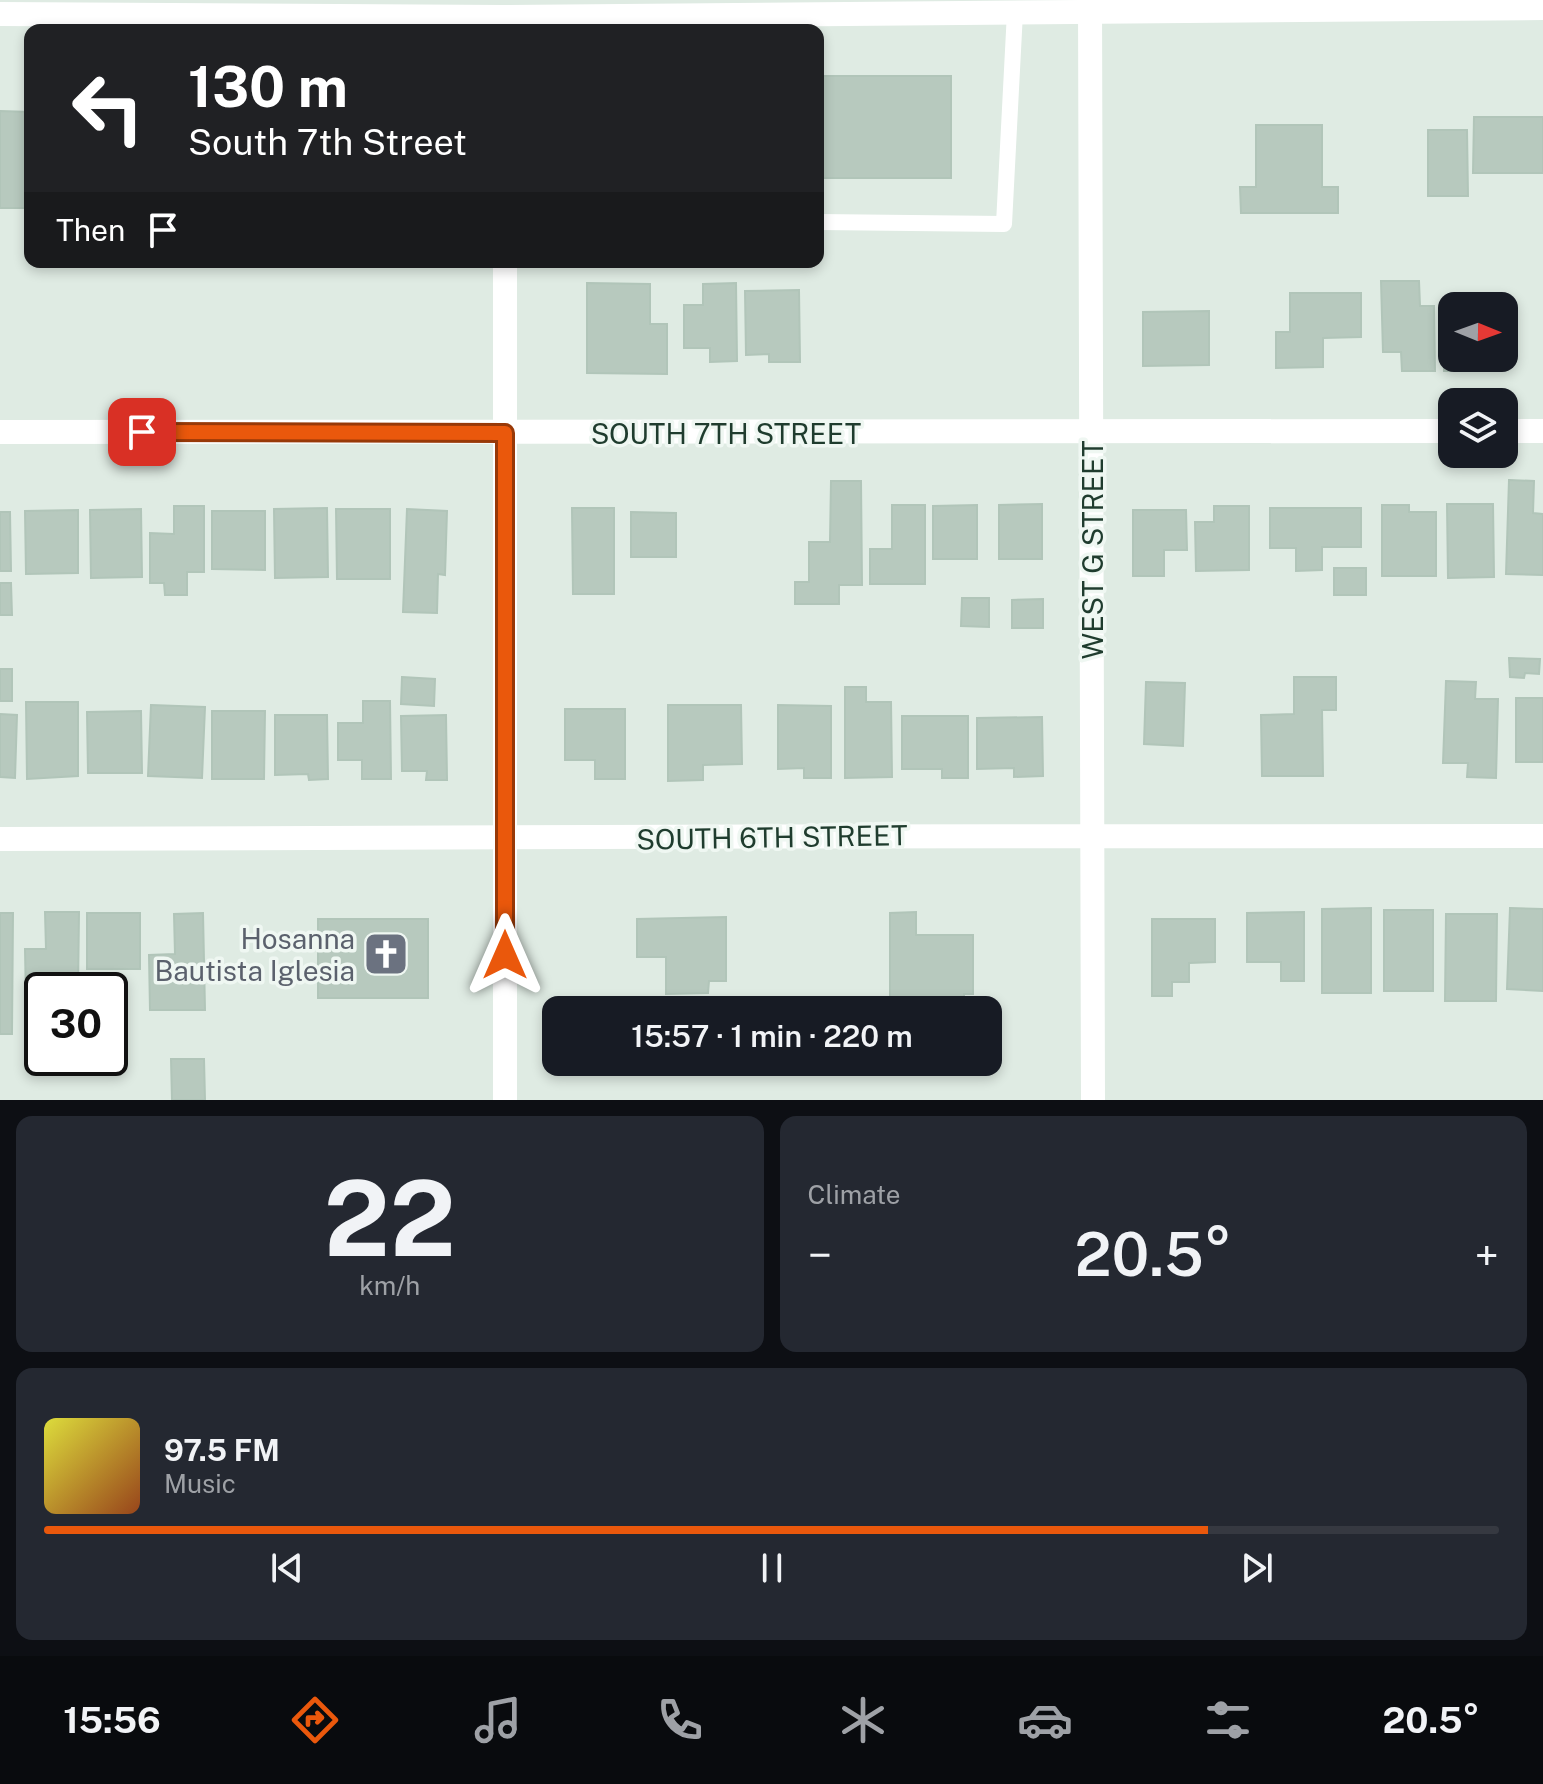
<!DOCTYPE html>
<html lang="en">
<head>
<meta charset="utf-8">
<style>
	:root { --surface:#171b24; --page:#242831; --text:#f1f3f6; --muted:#9ea1a6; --line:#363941; --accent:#ea580c }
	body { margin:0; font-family:"Public Sans",sans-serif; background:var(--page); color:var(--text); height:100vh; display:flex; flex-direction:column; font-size:30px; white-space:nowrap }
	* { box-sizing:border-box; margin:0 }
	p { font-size:26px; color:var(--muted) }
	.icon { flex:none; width:44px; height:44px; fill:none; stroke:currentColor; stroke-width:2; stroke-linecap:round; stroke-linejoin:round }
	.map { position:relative; height:1100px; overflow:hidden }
	.side { display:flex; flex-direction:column; gap:16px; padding:16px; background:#0d0f14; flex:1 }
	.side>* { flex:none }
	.hud { position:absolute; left:24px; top:24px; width:800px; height:244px; border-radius:16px; box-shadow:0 4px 12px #0003; background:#202124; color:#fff; overflow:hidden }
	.needle { width:52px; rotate:91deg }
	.buttons { position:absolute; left:1438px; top:292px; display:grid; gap:16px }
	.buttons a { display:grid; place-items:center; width:80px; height:80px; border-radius:16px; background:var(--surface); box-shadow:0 4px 12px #0003; font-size:40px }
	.speed { position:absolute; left:24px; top:972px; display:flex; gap:16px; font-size:40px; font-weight:700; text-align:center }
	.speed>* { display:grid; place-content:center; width:104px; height:104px; border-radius:50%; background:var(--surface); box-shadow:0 4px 12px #0003; line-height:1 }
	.speed .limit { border:4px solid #111; border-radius:12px; background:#fff; color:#111 }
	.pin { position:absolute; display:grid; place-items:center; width:68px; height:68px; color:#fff; margin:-34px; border-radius:16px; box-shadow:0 4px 12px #0006 }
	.me { position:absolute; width:88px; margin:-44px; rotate:0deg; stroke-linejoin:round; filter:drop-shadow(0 0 6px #0008) }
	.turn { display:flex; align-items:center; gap:28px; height:168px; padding:0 32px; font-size:36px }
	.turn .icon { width:104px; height:104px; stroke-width:2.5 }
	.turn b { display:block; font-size:56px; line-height:68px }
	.then { display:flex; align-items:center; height:76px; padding:0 32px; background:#0003; gap:16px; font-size:30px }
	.big { font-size:60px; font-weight:600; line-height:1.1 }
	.side .tile { flex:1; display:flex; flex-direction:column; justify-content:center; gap:12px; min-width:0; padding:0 28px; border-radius:16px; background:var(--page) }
	.side .dial { align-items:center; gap:0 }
	.dial b { font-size:104px; line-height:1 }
	.song { display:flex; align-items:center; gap:24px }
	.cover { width:96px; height:96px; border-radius:12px; background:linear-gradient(135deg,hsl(60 70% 55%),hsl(20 70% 35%)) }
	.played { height:8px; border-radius:4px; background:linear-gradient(90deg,var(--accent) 80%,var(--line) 80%) }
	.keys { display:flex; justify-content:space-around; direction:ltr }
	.heat { display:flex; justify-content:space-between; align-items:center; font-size:44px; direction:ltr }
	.side .tiles { flex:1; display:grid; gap:16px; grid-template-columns:1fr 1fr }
	.tile:last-child { grid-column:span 2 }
	.trip { position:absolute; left:542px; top:996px; width:460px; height:80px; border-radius:16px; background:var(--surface); box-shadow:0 4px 12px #0003; font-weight:600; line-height:80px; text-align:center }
	.tab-bar { display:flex; height:128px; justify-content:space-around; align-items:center; background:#090b0e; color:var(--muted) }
	.tab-bar .icon { width:56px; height:56px }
	.tab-bar .current { color:var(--accent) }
	.tab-bar b { font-size:36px; color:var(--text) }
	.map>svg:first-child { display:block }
	.building { fill:#b7c9be; stroke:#b1c5b9; stroke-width:2 }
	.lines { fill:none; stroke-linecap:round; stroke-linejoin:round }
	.service { stroke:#fff; stroke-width:16 }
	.minor { stroke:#fff; stroke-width:24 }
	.route-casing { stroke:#983908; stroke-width:20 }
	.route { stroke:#ea580c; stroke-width:14 }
	.labels { text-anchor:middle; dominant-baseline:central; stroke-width:7; stroke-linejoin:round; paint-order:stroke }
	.street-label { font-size:28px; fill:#1f3c2e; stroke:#eff7f2 }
	.worship-label { font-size:28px; fill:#5b616d; stroke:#eff7f2; text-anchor:end }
</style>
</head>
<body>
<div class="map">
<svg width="1543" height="1100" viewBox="0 0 1543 1100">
	<rect width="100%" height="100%" fill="#dfebe3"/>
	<g class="building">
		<rect x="818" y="76" width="133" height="102"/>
		<polygon points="0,111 30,112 30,208 0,208"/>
		<polygon points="1474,117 1543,117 1543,173 1473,173"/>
		<polygon points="1256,125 1322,125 1322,187 1338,187 1338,213 1241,213 1240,187 1256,187"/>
		<polygon points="1428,130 1467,130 1468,196 1428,196"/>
		<polygon points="1381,281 1419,281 1420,306 1434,306 1435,371 1402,371 1401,352 1383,352"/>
		<polygon points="587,283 650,284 650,324 667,324 667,374 587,373"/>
		<polygon points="736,283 737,361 710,362 710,348 684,348 684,305 703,305 703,284"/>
		<polygon points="799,290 800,362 769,362 769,354 746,355 745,291"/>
		<polygon points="1290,293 1361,293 1361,337 1323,338 1323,367 1276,368 1276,332 1290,332"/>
		<polygon points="1444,303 1497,303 1497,306 1452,306 1452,358 1476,358 1476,371 1444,371"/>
		<polygon points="1209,311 1209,365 1143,366 1143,312"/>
		<polygon points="1509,480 1534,481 1533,513 1543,514 1543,575 1506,574"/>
		<polygon points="831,481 861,481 862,585 839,585 839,604 795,604 795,582 809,582 809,542 830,542"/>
		<polygon points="1042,504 1042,559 999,559 999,505"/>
		<polygon points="1447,504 1493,504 1494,577 1448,578"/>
		<polygon points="892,505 925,505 925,584 870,584 870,549 892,549"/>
		<polygon points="977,505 977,559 933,559 933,506"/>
		<polygon points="1382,505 1409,505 1409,512 1436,512 1436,576 1382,576"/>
		<polygon points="174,506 204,506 204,572 187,572 187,595 165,595 164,583 150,583 150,533 174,534"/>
		<polygon points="1214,506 1249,506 1249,570 1196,571 1195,522 1214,522"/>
		<polygon points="327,508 328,577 275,578 274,509"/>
		<polygon points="572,508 614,508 614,594 573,594"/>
		<polygon points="1270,508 1361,508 1361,547 1322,547 1322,570 1296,571 1296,548 1270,548"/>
		<polygon points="141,509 142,577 91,578 90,510"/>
		<polygon points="336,509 390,509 390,579 337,579"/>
		<polygon points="407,509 447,511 445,575 438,574 437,613 403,612"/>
		<polygon points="78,510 78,573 26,574 25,511"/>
		<polygon points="1133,510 1186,510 1187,550 1164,550 1164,576 1133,576"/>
		<polygon points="212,511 265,511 265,570 212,569"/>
		<polygon points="0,512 10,512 11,571 0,571"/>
		<polygon points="631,512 676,513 676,557 631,557"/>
		<rect x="1334" y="568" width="32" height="27"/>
		<polygon points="0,583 11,583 12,615 0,615"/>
		<polygon points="962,598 989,598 989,627 961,626"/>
		<polygon points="1043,599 1043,628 1012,628 1012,600"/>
		<polygon points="1509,658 1540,659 1539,674 1525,673 1524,678 1510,677"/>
		<rect x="0" y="669" width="12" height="32"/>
		<polygon points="402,677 435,679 434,706 401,704"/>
		<polygon points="1294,677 1336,677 1336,710 1322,710 1323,776 1262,776 1261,715 1294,714"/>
		<polygon points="1446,681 1476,682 1475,699 1498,699 1496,778 1467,777 1468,763 1443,763"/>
		<polygon points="1146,682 1185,683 1183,746 1144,744"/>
		<polygon points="845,687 866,687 866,702 891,702 892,777 845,778"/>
		<rect x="1516" y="698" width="27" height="64"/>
		<polygon points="363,701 390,701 391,779 362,779 362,760 338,760 338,723 363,723"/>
		<polygon points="26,702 78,702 78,776 27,779"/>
		<polygon points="151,705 205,707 202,778 148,776"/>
		<polygon points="668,705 741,705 742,764 703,765 703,780 668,781"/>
		<polygon points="778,705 831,706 831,778 804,778 804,768 778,769"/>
		<polygon points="565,709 625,709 625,779 595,779 595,760 565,760"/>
		<polygon points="141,711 142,773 88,773 87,712"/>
		<polygon points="212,711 265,711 264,779 212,779"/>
		<polygon points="0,714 17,715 15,778 0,777"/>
		<polygon points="275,715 327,715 328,779 309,780 308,774 275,775"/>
		<polygon points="446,715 447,780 426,780 427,771 402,771 401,716"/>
		<polygon points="902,716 968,716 968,778 942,778 942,769 902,769"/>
		<polygon points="1042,717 1043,776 1014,777 1014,768 977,769 977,718"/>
		<polygon points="1371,908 1371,993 1322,993 1322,909"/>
		<polygon points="1510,908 1543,909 1543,991 1507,989"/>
		<rect x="1384" y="910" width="49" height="81"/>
		<polygon points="45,912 79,912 78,990 42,990 42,1002 26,1002 25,949 46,949"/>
		<polygon points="916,912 916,935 973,935 973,994 964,994 964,1010 890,1010 890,913"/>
		<polygon points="1304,912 1304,981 1281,981 1281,962 1247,962 1247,913"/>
		<polygon points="0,913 13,913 12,1034 0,1034"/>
		<rect x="87" y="913" width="53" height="56"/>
		<polygon points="203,913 205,1010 150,1010 149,955 175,954 174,914"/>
		<polygon points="1446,914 1497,914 1496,1001 1445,1001"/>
		<polygon points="726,917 726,981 709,981 708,993 666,994 666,957 637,957 637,919"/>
		<rect x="318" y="919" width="110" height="79"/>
		<polygon points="1152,919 1215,919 1215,962 1189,963 1189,982 1172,982 1172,996 1152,996"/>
		<polygon points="171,1059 204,1059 205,1100 172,1100"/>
	</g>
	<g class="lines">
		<polyline class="service" points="818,222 1004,224 1015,12"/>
		<g class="minor">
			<polyline points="1090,0 1093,1100"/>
			<polyline points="0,14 504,17 1543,8"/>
			<polyline points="505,262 505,1100"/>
			<polyline points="1504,431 1543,431"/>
			<polyline points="0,432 1452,431"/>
			<path d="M0 839C514 839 1029 833 1543 836"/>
		</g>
	</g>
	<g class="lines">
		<g class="route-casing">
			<polyline id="route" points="142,432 505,433 505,955"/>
		</g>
		<use href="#route" class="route"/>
	</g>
	<defs>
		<g id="church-square" transform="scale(2.3)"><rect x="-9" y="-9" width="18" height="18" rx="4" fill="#6b7280" stroke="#eff7f2"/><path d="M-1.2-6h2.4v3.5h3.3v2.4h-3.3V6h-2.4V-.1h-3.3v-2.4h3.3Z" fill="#fff"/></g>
	</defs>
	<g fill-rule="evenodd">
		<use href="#church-square" x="386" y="954"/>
	</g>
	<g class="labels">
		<g class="street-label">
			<text x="726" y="433">SOUTH 7TH STREET</text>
			<text transform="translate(1092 550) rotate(-90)">WEST G STREET</text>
			<text transform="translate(772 837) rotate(-1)">SOUTH 6TH STREET</text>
		</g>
		<g class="worship-label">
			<text x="355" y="938">Hosanna<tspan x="355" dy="32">Bautista Iglesia</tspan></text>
		</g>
	</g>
</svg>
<div class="buttons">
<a><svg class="needle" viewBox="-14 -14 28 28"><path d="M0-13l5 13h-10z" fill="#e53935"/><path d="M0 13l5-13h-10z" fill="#9ea1a6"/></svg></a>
<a><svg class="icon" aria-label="layers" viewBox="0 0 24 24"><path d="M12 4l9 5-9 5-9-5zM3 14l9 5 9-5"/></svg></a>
</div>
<div class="speed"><div class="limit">30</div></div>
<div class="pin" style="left:142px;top:432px;background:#d93025"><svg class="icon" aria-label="arrive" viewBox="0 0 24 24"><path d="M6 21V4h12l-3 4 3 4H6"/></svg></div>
<svg class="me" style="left:505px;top:955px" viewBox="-20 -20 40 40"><path d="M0-17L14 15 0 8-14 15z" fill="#ea580c" stroke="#fff" stroke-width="4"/></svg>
<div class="trip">15:57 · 1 min · 220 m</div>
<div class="hud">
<div class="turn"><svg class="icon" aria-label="left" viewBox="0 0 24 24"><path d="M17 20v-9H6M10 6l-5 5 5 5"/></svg><div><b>130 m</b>South 7th Street</div></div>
<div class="then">Then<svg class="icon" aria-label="arrive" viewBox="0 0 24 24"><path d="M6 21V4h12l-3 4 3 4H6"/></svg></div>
</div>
</div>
<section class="side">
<div class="tiles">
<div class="tile dial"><b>22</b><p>km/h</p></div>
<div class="tile"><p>Climate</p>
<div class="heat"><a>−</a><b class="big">20.5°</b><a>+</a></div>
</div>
<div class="tile">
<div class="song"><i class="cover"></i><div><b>97.5 FM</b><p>Music</p></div></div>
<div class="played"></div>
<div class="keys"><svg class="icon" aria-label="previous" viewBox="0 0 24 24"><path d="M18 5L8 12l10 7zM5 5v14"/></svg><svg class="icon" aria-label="pause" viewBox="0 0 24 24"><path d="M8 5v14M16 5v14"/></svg><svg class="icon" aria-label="next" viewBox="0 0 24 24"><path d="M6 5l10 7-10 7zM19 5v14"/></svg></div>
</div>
</div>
</section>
<nav class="tab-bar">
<b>15:56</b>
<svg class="icon current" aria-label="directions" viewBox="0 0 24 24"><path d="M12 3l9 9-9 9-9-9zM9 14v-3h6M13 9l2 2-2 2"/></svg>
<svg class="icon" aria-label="music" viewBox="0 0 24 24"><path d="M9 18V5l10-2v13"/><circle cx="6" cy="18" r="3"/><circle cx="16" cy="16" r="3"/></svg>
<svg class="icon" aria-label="phone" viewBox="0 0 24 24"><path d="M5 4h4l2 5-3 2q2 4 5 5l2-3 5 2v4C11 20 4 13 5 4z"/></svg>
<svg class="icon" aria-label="climate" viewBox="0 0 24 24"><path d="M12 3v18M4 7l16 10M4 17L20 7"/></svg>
<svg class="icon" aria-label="car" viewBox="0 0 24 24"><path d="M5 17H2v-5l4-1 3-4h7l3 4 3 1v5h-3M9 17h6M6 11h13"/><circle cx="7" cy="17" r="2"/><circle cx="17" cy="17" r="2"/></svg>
<svg class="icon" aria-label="filters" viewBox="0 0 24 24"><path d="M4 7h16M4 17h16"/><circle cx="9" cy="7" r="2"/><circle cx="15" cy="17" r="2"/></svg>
<b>20.5°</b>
</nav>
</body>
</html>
